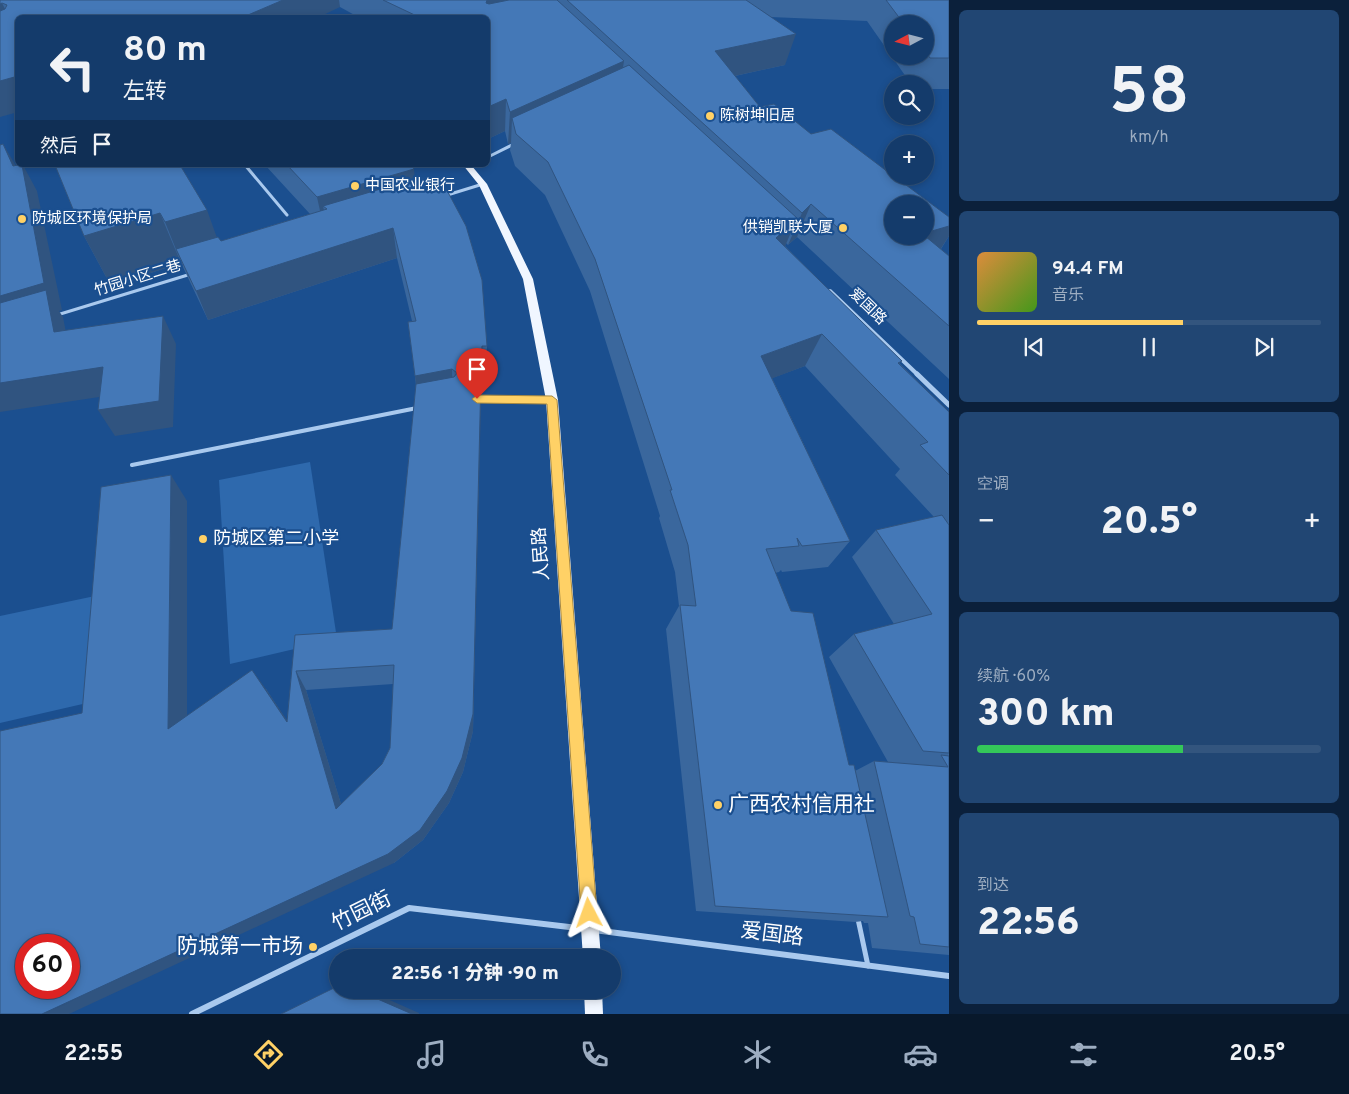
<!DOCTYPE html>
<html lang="zh">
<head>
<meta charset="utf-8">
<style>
	:root { --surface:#143b6b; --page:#214673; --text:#f1f3f6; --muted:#9dadc1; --line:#33557e; --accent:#ffd166 }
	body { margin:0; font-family:Overpass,"Noto Sans SC",sans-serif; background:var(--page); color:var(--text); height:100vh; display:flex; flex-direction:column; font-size:19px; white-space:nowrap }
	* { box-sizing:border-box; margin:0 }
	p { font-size:16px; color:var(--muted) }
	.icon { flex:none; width:28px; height:28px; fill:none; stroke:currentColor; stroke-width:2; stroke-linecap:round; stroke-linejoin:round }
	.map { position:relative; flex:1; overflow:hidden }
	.side { display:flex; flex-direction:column; gap:10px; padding:10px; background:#0b203b; width:400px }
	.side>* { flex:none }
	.guide { position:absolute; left:15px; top:15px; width:475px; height:152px; border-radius:8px; box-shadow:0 2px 8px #0003,0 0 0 1px var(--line); background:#143b6b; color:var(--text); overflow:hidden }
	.needle { width:32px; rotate:263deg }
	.buttons { position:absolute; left:884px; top:15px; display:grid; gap:10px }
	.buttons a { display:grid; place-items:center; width:50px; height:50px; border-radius:50%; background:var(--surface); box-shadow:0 2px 8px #0003,0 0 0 1px var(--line); font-size:25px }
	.speed { position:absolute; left:15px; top:934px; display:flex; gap:10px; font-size:25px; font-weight:700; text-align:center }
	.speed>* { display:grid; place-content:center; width:65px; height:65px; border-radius:50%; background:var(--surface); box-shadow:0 2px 8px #0003,0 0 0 1px var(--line); line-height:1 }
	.speed .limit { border:8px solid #d22; background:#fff; color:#111 }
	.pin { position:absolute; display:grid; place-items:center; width:42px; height:42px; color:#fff; margin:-51px -21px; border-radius:50% 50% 50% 0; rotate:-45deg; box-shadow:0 0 5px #0007 }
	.pin .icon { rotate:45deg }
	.me { position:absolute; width:55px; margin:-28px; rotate:356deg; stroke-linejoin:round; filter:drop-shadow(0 0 4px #0008) }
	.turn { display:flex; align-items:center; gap:18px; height:105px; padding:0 25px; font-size:22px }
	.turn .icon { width:65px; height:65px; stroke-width:2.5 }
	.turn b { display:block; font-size:35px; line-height:42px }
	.then { display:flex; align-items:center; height:48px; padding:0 25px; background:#0003; gap:10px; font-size:19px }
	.big { font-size:38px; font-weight:800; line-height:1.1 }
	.side .tile { flex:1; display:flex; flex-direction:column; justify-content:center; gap:8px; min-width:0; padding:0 18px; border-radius:8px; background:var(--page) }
	.side .dial { align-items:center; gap:0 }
	.dial b { font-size:65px; line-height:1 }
	.song { display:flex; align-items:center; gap:15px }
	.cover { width:60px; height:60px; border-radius:8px; background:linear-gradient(135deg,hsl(30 70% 55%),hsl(100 70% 35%)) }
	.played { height:5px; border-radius:2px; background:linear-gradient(90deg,var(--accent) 60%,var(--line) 60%) }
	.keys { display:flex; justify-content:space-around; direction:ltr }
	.heat { display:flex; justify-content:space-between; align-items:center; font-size:28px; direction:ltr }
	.charge { height:8px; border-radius:4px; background:linear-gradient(90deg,#34c759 60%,var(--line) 0) }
	.trip { position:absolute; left:329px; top:949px; width:292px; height:50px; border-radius:25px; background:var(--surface); box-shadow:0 2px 8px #0003,0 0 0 1px var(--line); font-weight:800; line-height:50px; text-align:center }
	.tabs { display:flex; height:80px; justify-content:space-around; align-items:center; background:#08182b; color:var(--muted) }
	.tabs .icon { width:35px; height:35px }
	.tabs .selected { color:var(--accent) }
	.tabs b { font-size:22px; color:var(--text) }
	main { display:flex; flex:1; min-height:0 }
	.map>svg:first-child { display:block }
	.green { fill:#2e69ad }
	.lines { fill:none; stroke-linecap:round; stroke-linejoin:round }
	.lane-far2 { stroke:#a9c9ee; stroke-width:3 }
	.lane-far1 { stroke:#a9c9ee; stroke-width:4 }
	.lane { stroke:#a9c9ee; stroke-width:5 }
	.street-far3 { stroke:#a9c9ee; stroke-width:3 }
	.street-far2 { stroke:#a9c9ee; stroke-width:4 }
	.street-far1 { stroke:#a9c9ee; stroke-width:5 }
	.street { stroke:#a9c9ee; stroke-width:6 }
	.primary { fill:#f0f6ff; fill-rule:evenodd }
	.wall { fill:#3a679d; fill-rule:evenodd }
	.shaded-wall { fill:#305480 }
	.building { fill:#4478b7; stroke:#305480; fill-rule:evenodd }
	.route { fill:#ffd166; stroke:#a68842 }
	.poi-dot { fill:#ffd166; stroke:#1b4f8f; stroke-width:2 }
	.labels { text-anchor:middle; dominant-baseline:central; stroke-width:4.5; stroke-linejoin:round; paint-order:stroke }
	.far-poi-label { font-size:15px; fill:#fff; stroke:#1b4f8f; text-anchor:start }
	.far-street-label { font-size:15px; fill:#fff; stroke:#1b4f8f }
	.poi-label { font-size:18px; fill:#fff; stroke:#1b4f8f; text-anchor:start }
	.street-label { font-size:18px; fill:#fff; stroke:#1b4f8f }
	.near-poi-label { font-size:21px; fill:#fff; stroke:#1b4f8f; text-anchor:start }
	.near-street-label { font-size:21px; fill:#fff; stroke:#1b4f8f }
</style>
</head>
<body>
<main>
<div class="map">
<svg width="949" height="1014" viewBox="0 0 949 1014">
	<rect width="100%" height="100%" fill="#1b4f8f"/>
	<g class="green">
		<polygon points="310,462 337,639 230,664 219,480"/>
		<polygon points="95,596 87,703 0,723 0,616"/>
	</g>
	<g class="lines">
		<g class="lane-far2">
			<polyline points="245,165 287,215"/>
			<polyline points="444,196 483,184"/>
			<polyline points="57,315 191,274"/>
		</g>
		<g class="lane-far1">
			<polyline points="477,399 550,400"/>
			<polyline points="132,465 417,408"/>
		</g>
		<polyline class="lane" points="858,919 868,966"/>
		<polyline class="street-far3" points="488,157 516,143"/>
		<polyline class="street-far2" points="830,291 918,375"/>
		<polyline class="street-far1" points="917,374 949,405"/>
		<g class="street">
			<polyline points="594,930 949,976"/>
			<polyline points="192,1014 409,908 586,929"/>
		</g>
		<g class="primary">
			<polygon points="463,165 471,165 487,184 533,279 558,400 601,958 583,958 546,400 523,279 479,185"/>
			<polygon points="584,990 602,990 603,1014 585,1014"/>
		</g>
	</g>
	<g class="wall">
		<path d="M0 0H949V89H925V84H911L867 21 770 17 785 65 735 76 760 107 811 134 949 217V236L941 249 949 256V379L797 237 788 245 786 243 785 246 900 364 949 412V955L872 948 868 923H864L863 921 855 922 696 911 666 629 679 606 675 572 659 518 660 516 590 291 545 195 515 166 510 150 511 143 508 144 505 131 488 139V18H360L340 7 18 18 0 117ZM892 24H925V56H892ZM805 366 900 469 895 475 934 517 876 530 852 557 894 624 854 634 829 657 888 762 874 761 855 771 849 765 775 573 779 572 781 570 782 572 828 567 850 541 772 378Z"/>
		<path d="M55 165 217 237 221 241 310 214 265 165H410L415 178 487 346 486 374H481L473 731 463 772 449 803 423 840 394 863 82 713 187 501V716L266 689 287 721 295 635 392 629 416 385 408 322 412 321 397 258 208 320 181 263 111 286 84 236ZM393 684 390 748 382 764 341 804 306 690Z"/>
	</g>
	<g class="shaded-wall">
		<polygon points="283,0 339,0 340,7 317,18 241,18"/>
		<polygon points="487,0 541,0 488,28 486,3"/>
		<polygon points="2,3 17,33 0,38 0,4"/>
		<polygon points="796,34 785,65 707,82 715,51"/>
		<polygon points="624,61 619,92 512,118 511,143 508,144 510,112"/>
		<polygon points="18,76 18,112 0,117 0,81"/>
		<polygon points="506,99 505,131 488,139 488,107"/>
		<polygon points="3,144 19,171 23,165 37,191 62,310 59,311 63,317 71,359 0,329 0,296 13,166"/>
		<polygon points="414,169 417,201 323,206 328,228 324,229 317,197"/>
		<polygon points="811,204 797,237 788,245 802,213"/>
		<polygon points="207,210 225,260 176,249 185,272 165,222"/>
		<polygon points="160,213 181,263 111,286 84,236"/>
		<polygon points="797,218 783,251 776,238"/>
		<polygon points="949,226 949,236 936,256 925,236 925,233"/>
		<polygon points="393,228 397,258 208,320 196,291"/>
		<polygon points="163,316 176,344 173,427 115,436 98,410"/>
		<polygon points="822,334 805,366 747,388 761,356"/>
		<polygon points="103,367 119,394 0,412 0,383"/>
		<polygon points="452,369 453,397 418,404 415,376"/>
		<polygon points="481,403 473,731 463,772 449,803 423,840 394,863 69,1014 42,1014 388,854"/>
		<polygon points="171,475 187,501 187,745 168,729"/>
		<polygon points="252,670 266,689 299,738 287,722"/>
		<polygon points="296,671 306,690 346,820 336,809"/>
		<polygon points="357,990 367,990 419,1013 419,1014 412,1014"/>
	</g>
	<g class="building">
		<polygon points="0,0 283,0 241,18 18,18 18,76 0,81 0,11 5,9 7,5 2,3 0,4"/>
		<polygon points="383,0 487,0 486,3 489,4 509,0 557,0 624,61 510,112 506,99 488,107 488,18 421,18"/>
		<polygon points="567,0 746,0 796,34 715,51 760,107 774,104 811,134 831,129 892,175 892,176 894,176 949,217 949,226 925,233 925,204 892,204 892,236 925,236 949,256 949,326 811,204 802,213"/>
		<polygon points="886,0 949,0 949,58 930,58 925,51 925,24 904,24"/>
		<polygon points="629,65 797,218 776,238 902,361 898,363 949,412 949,475 920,445 928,442 822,334 761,356 850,541 802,546 797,538 799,546 766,549 791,611 813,613 849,765 854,765 888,917 715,906 680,605 696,606 688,545 670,490 672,490 595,259 548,162 516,134 512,118"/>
		<polygon points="3,144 13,166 18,165 22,165 44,283 0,296 0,145"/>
		<polygon points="55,165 180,165 207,210 165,222 160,213 84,236"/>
		<polygon points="287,165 410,165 414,169 317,197"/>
		<path d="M421 177 429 184 442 181 466 226 482 280 487 346H482L481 367H476L473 370 476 374 481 375 473 714 462 758 447 791 420 830 388 854 42 1014H0V731L82 713 101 487 171 475 168 729 252 670 287 722 295 635 392 629 416 384 454 377 457 373 452 369 415 376 408 322 416 321 393 228 196 291 176 249 218 237 221 241 327 209 323 206ZM394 665 390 748 382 764 336 809 296 671ZM26 945H69V988H26Z"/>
		<polygon points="46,290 54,332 163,316 159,401 98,410 103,367 0,383 0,303"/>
		<polygon points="942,515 949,525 949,753 923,751 854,634 932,614 876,530"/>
		<polygon points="941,755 949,756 949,947 920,944 914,917 910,916 874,761 948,767"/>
		<polygon points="338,986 338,990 357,990 412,1014 281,1014"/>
	</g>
	<polygon class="route" points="477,395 552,396 557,400 597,913 595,918 589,921 584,918 581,913 547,404 477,403 472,399"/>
	<g class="poi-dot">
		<circle cx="710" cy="116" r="5"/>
		<circle cx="355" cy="186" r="5"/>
		<circle cx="22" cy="219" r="5"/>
		<circle cx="843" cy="228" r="5"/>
		<circle cx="203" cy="539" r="5"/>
		<circle cx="718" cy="805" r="5"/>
		<circle cx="313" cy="947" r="5"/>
	</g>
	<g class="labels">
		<g class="far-poi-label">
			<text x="720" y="116">陈树坤旧居</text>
			<text x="365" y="186">中国农业银行</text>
			<text x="32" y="219">防城区环境保护局</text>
			<text x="833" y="228" text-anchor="end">供销凯联大厦</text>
		</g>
		<g class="far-street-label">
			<text transform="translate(138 279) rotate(-17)">竹园小区二巷</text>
			<text transform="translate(867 307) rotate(44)">爱国路</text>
		</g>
		<g class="poi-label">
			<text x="213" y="539">防城区第二小学</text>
		</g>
		<g class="street-label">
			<text transform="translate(542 554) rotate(-94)">人民路</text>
		</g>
		<g class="near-poi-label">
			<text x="728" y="805">广西农村信用社</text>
			<text x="303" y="947" text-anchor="end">防城第一市场</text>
		</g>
		<g class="near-street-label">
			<text transform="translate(362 912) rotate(-26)">竹园街</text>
			<text transform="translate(772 935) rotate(7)">爱国路</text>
		</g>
	</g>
</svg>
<div class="buttons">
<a><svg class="needle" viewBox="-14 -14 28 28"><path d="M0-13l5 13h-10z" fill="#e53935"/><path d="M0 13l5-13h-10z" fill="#9dadc1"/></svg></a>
<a><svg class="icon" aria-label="search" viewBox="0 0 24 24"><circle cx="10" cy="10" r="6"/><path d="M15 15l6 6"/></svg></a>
<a>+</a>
<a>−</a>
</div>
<div class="speed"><div class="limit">60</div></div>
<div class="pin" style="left:477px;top:399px;background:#d93025"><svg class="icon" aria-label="arrive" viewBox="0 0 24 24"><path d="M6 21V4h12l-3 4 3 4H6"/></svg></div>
<svg class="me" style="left:589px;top:913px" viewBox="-20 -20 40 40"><path d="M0-17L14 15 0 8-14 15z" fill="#ffd166" stroke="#fff" stroke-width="4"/></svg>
<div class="trip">22:56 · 1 分钟 · 90 m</div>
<div class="guide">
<div class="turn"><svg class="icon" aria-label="left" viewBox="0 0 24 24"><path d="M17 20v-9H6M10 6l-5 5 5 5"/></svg><div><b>80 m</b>左转</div></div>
<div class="then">然后<svg class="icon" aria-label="arrive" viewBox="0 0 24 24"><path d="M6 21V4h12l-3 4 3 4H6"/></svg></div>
</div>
</div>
<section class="side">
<div class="tile dial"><b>58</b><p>km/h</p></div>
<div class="tile">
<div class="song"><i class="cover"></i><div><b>94.4 FM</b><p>音乐</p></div></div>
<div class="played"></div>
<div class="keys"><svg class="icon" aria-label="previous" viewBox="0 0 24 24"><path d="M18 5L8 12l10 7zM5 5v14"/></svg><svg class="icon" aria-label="pause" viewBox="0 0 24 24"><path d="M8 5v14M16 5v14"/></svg><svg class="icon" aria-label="next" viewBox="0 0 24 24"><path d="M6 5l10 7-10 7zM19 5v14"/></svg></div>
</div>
<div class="tile"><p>空调</p>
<div class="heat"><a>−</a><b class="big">20.5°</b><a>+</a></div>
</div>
<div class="tile"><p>续航 · 60%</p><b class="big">300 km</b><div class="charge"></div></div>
<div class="tile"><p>到达</p><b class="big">22:56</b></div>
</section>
</main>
<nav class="tabs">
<b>22:55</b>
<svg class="icon selected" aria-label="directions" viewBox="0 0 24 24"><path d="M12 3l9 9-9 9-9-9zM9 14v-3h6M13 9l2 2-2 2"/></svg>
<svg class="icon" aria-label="music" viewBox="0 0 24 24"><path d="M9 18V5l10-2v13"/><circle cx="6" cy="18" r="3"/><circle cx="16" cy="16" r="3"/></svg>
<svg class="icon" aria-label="phone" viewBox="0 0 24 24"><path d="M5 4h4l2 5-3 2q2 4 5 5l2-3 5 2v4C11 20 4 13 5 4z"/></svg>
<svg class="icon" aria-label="climate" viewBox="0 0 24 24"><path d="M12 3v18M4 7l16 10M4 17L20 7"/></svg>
<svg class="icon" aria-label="car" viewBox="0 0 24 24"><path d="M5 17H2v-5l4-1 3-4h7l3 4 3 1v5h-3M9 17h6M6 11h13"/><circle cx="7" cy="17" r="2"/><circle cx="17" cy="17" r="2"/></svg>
<svg class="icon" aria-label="filters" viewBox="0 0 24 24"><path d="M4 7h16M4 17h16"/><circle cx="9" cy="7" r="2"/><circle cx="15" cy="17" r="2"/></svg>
<b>20.5°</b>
</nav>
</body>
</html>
